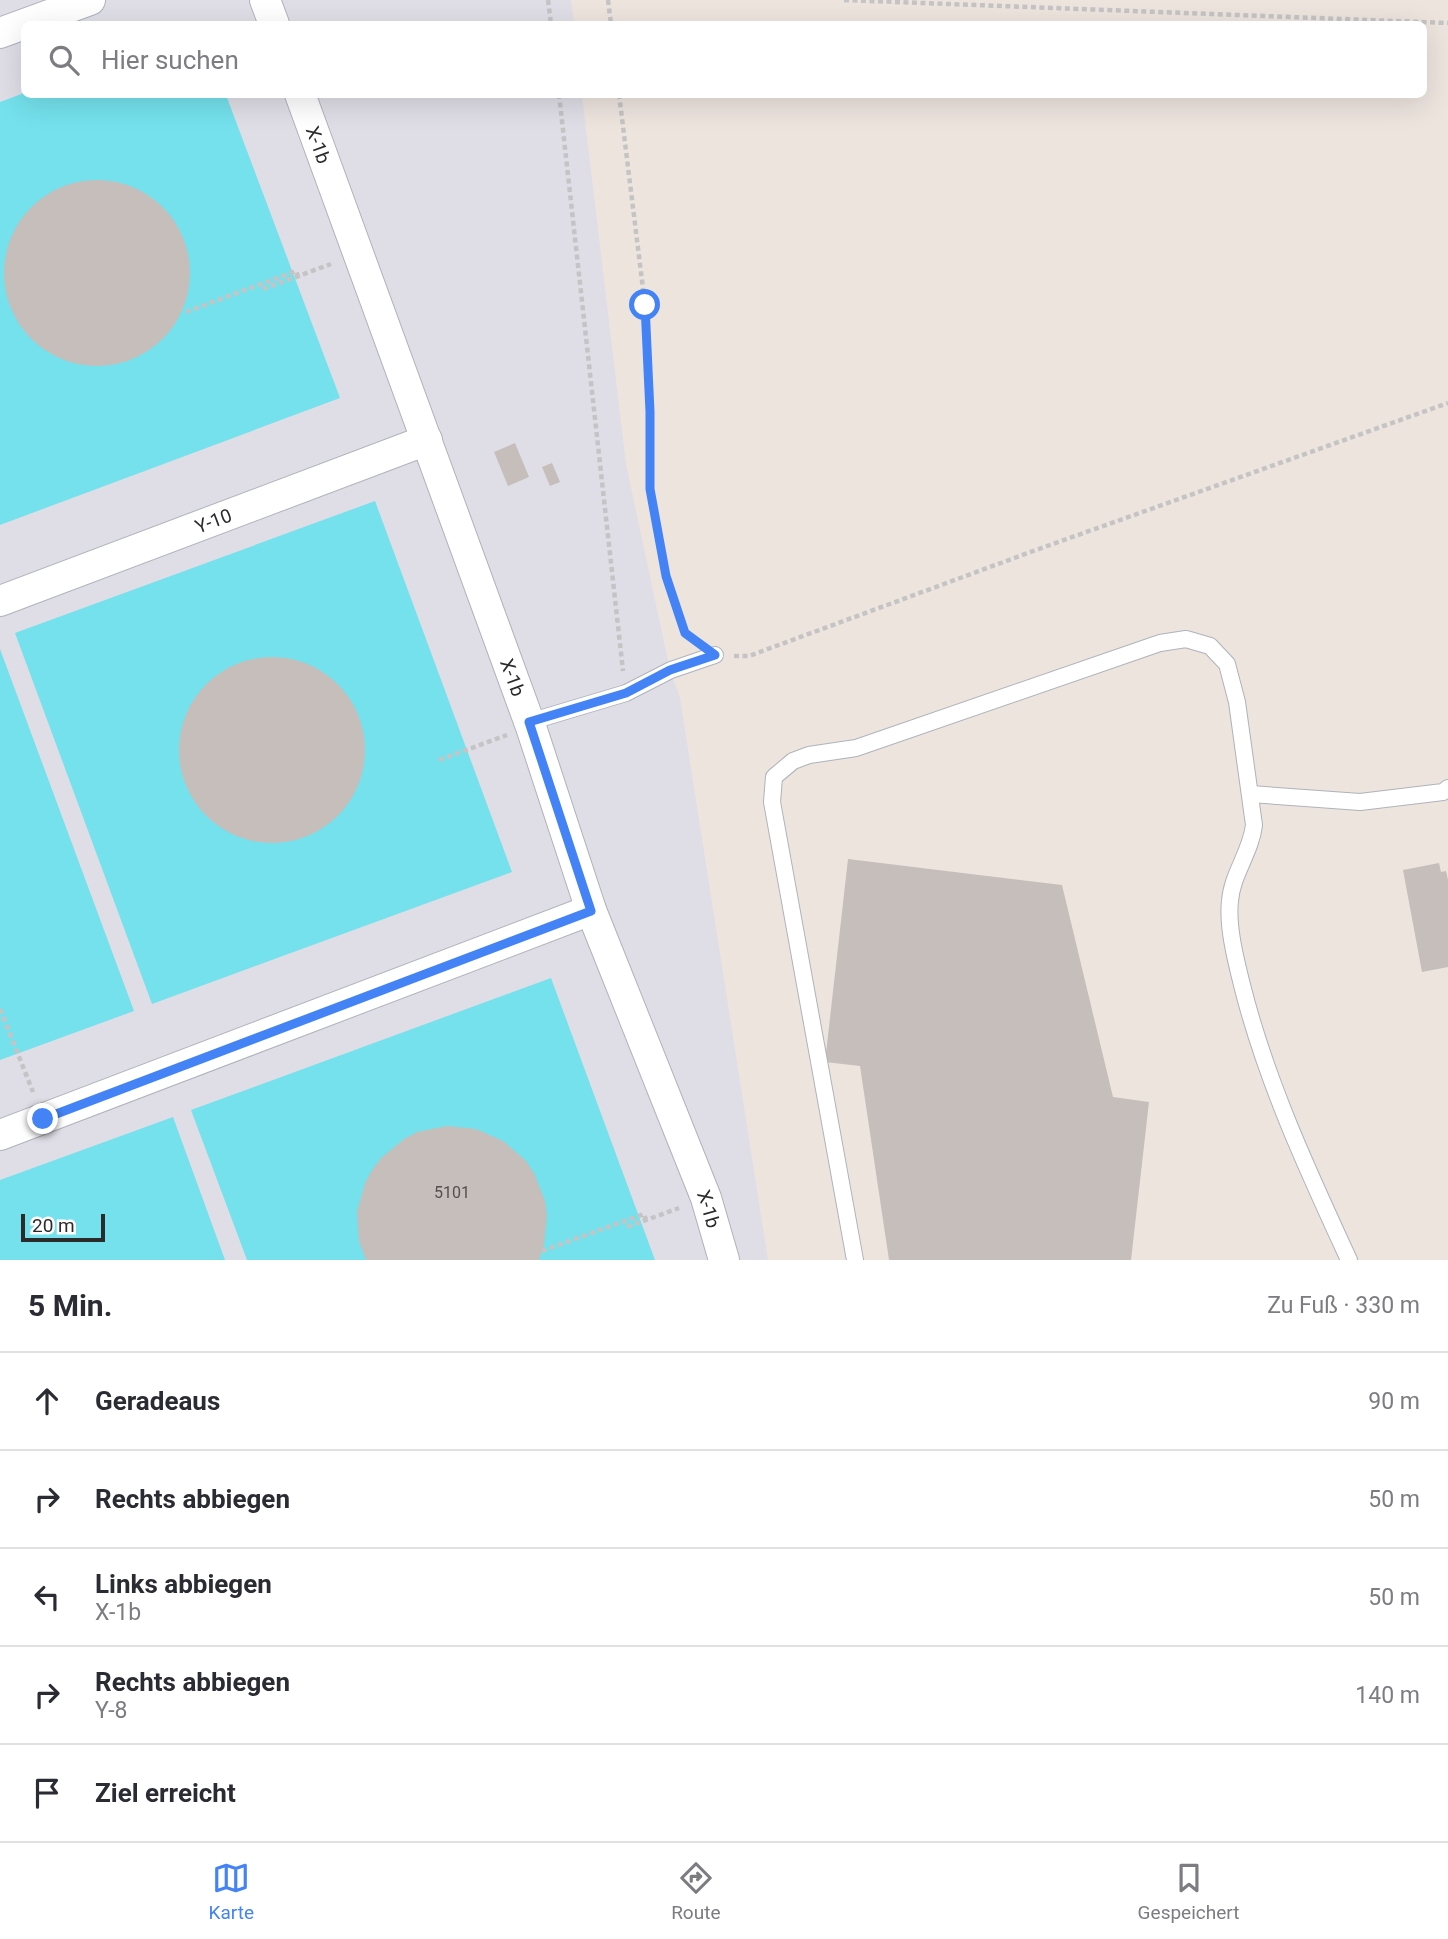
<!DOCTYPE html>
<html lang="de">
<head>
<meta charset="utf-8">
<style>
  body { margin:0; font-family:Roboto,sans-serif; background:#f7f7f7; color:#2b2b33 }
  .scale { position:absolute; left:21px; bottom:18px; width:84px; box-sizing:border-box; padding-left:7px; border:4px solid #2b2b2b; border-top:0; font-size:19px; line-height:24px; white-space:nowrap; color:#2b2b2b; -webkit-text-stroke:5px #fff; paint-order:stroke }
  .stop { position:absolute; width:21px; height:21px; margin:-16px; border:5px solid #4383f5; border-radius:50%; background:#fff }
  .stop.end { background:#4383f5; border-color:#fff; box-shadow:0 2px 7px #0008 }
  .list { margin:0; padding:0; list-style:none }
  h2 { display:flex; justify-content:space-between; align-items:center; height:91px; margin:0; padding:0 28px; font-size:30px }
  h2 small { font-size:23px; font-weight:400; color:#7c7c81 }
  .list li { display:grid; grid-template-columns:46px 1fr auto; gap:21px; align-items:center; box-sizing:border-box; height:98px; padding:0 28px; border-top:2px solid #e1e1e2 }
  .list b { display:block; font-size:26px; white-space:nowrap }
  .list p { margin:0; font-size:23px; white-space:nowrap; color:#7c7c81 }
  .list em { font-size:23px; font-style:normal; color:#7c7c81 }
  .icon { flex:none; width:38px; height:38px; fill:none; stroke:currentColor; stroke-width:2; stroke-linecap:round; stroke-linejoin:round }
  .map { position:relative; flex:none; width:1448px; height:1260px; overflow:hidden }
  .search { position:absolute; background:#fff; box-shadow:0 7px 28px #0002; left:21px; right:21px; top:21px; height:77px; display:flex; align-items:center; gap:18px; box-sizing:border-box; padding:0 24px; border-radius:10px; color:#7c7c81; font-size:26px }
  .sheet { height:581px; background:#fff }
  nav { display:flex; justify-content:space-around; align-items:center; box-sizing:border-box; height:98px; border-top:2px solid #e1e1e2; background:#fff; font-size:19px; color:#7c7c81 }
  nav a { display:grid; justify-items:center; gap:4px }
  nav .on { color:#4383f5 }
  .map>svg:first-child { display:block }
  .industrial { fill:#dfdee6 }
  .water { fill:#74e1ec }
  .building { fill:#c5beba }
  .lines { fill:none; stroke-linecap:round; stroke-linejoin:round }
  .lane-casing { stroke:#aeb3bb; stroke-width:18 }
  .street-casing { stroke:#aeb3bb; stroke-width:32 }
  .path { stroke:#c4c4c4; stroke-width:4.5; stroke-dasharray:5 3.5; stroke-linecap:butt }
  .lane { stroke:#fff; stroke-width:16 }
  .street { stroke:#fff; stroke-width:30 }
  .route { stroke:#4383f5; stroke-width:9 }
  .labels { text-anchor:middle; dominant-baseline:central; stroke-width:7; stroke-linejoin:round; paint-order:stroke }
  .number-label { font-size:16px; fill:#52504f }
  .street-label { font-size:19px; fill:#2b2b2b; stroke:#fff }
</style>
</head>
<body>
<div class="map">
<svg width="1448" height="1260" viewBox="0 0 1448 1260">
  <rect width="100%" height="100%" fill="#ede4de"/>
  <polygon class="industrial" points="0,0 571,0 574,24 24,24 24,94 582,95 626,464 670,670 680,698 768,1260 0,1260"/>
  <g class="water">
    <polygon points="24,93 226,95 340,398 0,525 0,102"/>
    <polygon points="375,501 512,872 152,1004 15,633"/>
    <polygon points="0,649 134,1011 0,1060"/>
    <polygon points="551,978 655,1260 247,1260 191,1110"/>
    <polygon points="173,1117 225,1260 0,1260 0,1180"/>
  </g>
  <g class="building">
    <circle cx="97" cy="273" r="93"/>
    <polygon points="515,443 529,477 508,486 494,452"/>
    <polygon points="552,463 560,482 550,486 542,467"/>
    <circle cx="272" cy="750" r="93"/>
    <polygon points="848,859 1062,885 1113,1097 1149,1102 1131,1260 889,1260 860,1066 825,1062"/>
    <polygon points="1439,863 1441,872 1446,871 1448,880 1448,967 1422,972 1403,870"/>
    <polygon points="447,1126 476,1129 503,1141 526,1161 534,1173 545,1201 547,1216 544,1245 539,1260 366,1260 359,1241 357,1212 365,1183 372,1170 381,1158 404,1139 417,1132"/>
  </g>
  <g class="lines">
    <g class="lane-casing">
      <g id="lane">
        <polyline points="529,722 626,693 671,670 715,655"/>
        <polyline points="1250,794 1360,802 1443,792 1448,788"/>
        <path d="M855 1260 772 802 774 777 793 761 809 755 856 748 1160 643 1186 639 1210 646 1227 664 1237 702 1254 825C1251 852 1232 874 1230 901 1227 926 1236 961 1242 985 1266 1081 1308 1171 1349 1260"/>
      </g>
    </g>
    <g class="street-casing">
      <g id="street">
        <polyline points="265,0 274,24"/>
        <polyline points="0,33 90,0"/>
        <path id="s1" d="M300 94 531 727 591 910 706 1198 724 1260"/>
        <path id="s2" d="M0 601 427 440"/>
        <polyline points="0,1135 591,910"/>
      </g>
    </g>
    <g class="path">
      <polyline points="548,0 551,24"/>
      <polyline points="608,0 611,24"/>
      <polyline points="844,0 1448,23"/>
      <polyline points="559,94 623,671"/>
      <polyline points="619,94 645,305 650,412 651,489 666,576 686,633 695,640"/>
      <polyline points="263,289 331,264"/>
      <polyline points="186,312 296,271 298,276"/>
      <polyline points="734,656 749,656 1036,550 1448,403"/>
      <polyline points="439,760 507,735"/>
      <polyline points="0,1009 33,1092"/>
      <polyline points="627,1227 679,1208"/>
      <polyline points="542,1251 644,1214 646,1220"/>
    </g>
    <use href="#lane" class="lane"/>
    <use href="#street" class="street"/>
  </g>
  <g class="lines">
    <polyline class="route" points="43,1119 591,911 529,722 626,693 670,670 715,655 685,633 666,576 650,489 650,412 645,305"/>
  </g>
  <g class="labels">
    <g class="number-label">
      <text x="452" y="1192">5101</text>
    </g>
    <g class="street-label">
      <text stroke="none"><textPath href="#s1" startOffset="54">X-1b</textPath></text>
      <text stroke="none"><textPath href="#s2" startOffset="228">Y-10</textPath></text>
      <text stroke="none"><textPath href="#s1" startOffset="621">X-1b</textPath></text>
      <text stroke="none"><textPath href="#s1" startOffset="1188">X-1b</textPath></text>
    </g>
  </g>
</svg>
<div class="scale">20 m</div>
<div class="stop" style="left:645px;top:305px"></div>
<div class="stop end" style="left:43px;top:1119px"></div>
<div class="search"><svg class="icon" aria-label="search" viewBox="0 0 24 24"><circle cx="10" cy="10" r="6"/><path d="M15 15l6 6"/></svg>Hier suchen</div>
</div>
<section class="sheet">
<h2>5 Min.<small>Zu Fuß · 330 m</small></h2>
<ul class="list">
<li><svg class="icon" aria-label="ahead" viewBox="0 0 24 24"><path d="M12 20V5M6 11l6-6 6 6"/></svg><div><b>Geradeaus</b></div><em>90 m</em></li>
<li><svg class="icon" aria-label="right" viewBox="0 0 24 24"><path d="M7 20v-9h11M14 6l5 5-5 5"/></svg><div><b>Rechts abbiegen</b></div><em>50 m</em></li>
<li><svg class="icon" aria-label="left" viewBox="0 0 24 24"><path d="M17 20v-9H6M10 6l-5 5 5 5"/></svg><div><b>Links abbiegen</b><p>X-1b</p></div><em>50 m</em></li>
<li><svg class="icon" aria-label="right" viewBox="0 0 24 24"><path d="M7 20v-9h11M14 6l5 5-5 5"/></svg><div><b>Rechts abbiegen</b><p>Y-8</p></div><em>140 m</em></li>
<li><svg class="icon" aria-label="arrive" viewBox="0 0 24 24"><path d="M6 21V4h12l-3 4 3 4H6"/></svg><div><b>Ziel erreicht</b></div></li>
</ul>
</section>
<nav>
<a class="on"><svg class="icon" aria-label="map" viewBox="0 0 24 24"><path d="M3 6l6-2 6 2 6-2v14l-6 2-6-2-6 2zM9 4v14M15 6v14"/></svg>Karte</a>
<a><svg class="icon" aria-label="directions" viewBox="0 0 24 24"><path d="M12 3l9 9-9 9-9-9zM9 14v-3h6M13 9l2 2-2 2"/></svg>Route</a>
<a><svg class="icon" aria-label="saved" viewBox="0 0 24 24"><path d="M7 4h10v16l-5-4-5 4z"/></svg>Gespeichert</a>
</nav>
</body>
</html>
